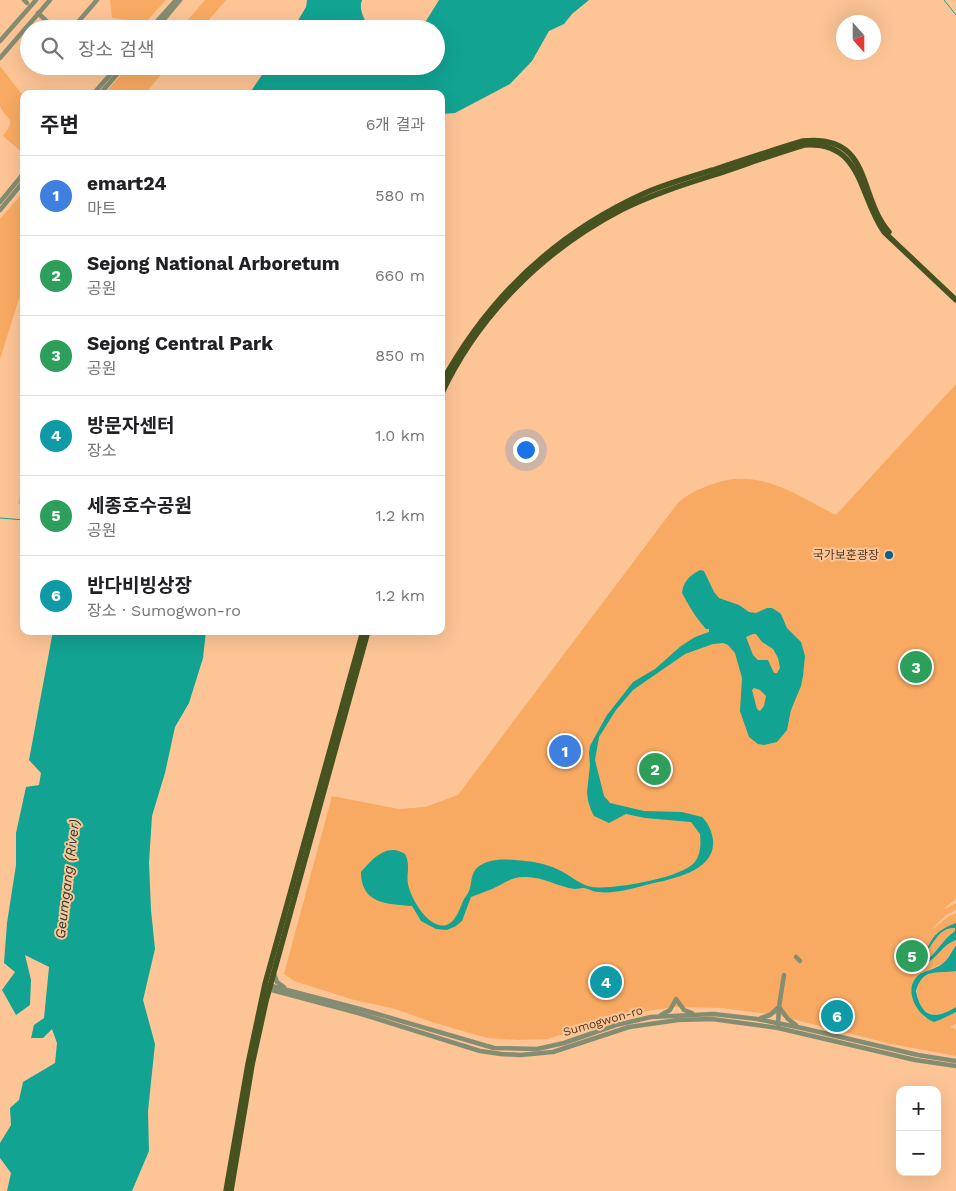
<!DOCTYPE html>
<html lang="ko">
<head>
<meta charset="utf-8">
<style>
  body { margin:0; font-family:"Work Sans","Noto Sans KR",sans-serif; background:#f2f2f2; color:#202124 }
  .controls { position:absolute; right:15px; bottom:15px; display:grid; overflow:hidden; border-radius:10px; box-shadow:0 5px 20px #0002 }
  .controls button { width:45px; height:45px; display:grid; place-items:center; padding:0; border:0; border-bottom:1px solid #e0e0e0; background:#fff; color:#202124; font:25px sans-serif }
  .compass { position:absolute; left:836px; top:15px; width:45px; height:45px; border-radius:50%; background:#fff; box-shadow:0 5px 20px #0002; rotate:159deg }
  .you { position:absolute; left:525px; top:449px; width:18px; height:18px; margin:-12px; border:4px solid #fff; border-radius:50%; background:#1a73e8; box-shadow:0 0 0 8px #1a73e833 }
  .badge { display:grid; place-items:center; width:32px; height:32px; border-radius:50%; background:#066192; color:#fff; font-size:16px; font-weight:700 }
  .pin { position:absolute; translate:-50% -50%; border:2px solid #fff; box-shadow:0 1px 5px #0006 }
  .list { margin:0; padding:0; list-style:none }
  h2 { display:flex; justify-content:space-between; align-items:center; height:65px; margin:0; padding:0 20px; font-size:21px }
  h2 small { font-size:16px; font-weight:400; color:#757577 }
  .list li { display:grid; grid-template-columns:32px 1fr auto; gap:15px; align-items:center; box-sizing:border-box; height:80px; padding:0 20px; border-top:1px solid #e0e0e0 }
  .list b { display:block; font-size:19px; white-space:nowrap }
  .list p { margin:0; font-size:16px; white-space:nowrap; color:#757577 }
  .list em { font-size:16px; font-style:normal; color:#757577 }
  .icon { flex:none; width:28px; height:28px; fill:none; stroke:currentColor; stroke-width:2; stroke-linecap:round; stroke-linejoin:round }
  .map { position:relative; flex:none; width:956px; height:1191px; overflow:hidden }
  .search { position:absolute; background:#fff; box-shadow:0 5px 20px #0002; left:20px; top:20px; width:425px; height:55px; display:flex; align-items:center; gap:12px; box-sizing:border-box; padding:0 18px; border-radius:28px; color:#757577; font-size:19px }
  .panel { position:absolute; background:#fff; box-shadow:0 5px 20px #0002; left:20px; top:90px; width:425px; height:545px; border-radius:10px }
  .map>svg:first-child { display:block }
  .green { fill:#f9aa62 }
  .water { fill:#12a392; fill-rule:evenodd }
  .lines { fill:none; stroke-linecap:round; stroke-linejoin:round }
  .stream { stroke:#12a392; stroke-width:1 }
  .minor { stroke:#848c71; stroke-width:4.5 }
  .major { stroke:#46521f; stroke-width:5.5 }
  .poi-dot { fill:#066192; stroke:#fdc596; stroke-width:2 }
  .labels { text-anchor:middle; dominant-baseline:central; stroke-width:4; stroke-linejoin:round; paint-order:stroke }
  .poi-label { font-size:12px; fill:#4e3824; stroke:#fdc596; text-anchor:end }
  .street-label { font-size:12px; fill:#4e3824; stroke:#fdc596 }
  .water-label { font-size:14px; font-style:italic; fill:#203b36; stroke:#fdc596 }
</style>
</head>
<body>
<div class="map">
<svg width="956" height="1191" viewBox="0 0 956 1191">
  <rect width="100%" height="100%" fill="#fdc596"/>
  <g class="green">
    <polygon points="110,0 166,0 146,22 112,18"/>
    <polygon points="205,0 226,0 201,29 180,29"/>
    <path d="M0 66 24 97V154L3 136C18 117 6 121 0 106 0 99 0 74 0 66Z"/>
    <polygon points="129,66 168,66 145,94 109,94 106,92"/>
    <polygon points="24,191 24,283 0,359 0,219"/>
    <path d="M956 384V899L946 907 945 909 956 903V910L946 915 931 930 948 917 956 913V923C941 929 932 936 926 952 935 942 939 928 955 928V931C943 939 937 952 926 961L930 962 947 943 956 940V945L946 960 942 964 920 974 912 991 915 1005 925 1018 942 1019 956 1012V1024L950 1027 956 1029V1056L891 1044 776 1015 722 1008 674 1007 633 1013 608 1019 548 1039 519 1040 487 1038 435 1023 392 1008 354 1000 294 981 284 974 332 796 399 809 425 807 458 795 677 504C687 494 697 490 710 485 759 466 793 494 836 515Z"/>
    <polygon points="24,471 24,505 18,504"/>
    <path d="M937 971H956V1007C943 1015 935 1018 922 1009 913 989 915 978 937 971Z"/>
  </g>
  <g class="water">
    <path d="M307 0H362C358 9 365 21 370 29H293L306 7Z"/>
    <polygon points="439,0 589,0 572,14 564,24 549,31 532,61 510,84 455,113 441,114 441,94 249,94 268,66 436,66 436,29 421,29"/>
    <path d="M700 570 704 571 714 592 719 598 739 605 749 612 756 613 767 608H772L777 611 781 614 787 628 801 642 805 656 803 676 801 686 791 710 787 730 777 742 764 745 758 744 749 737 740 711 742 678 735 653 728 645 723 643 713 644 685 654 633 690 616 710 599 737 595 760 604 796 610 803 644 811 682 812 702 817C708 823 712 831 713 840 716 871 672 879 650 884 634 888 615 894 598 892 593 892 588 888 583 888 580 888 578 889 575 889 558 887 542 876 524 877 511 877 503 884 492 889 485 892 478 894 471 897L462 921 456 926 447 930 436 929 421 921 412 906C387 904 361 904 361 872 372 859 387 842 405 854 411 866 406 873 408 884 411 898 424 921 439 925 453 929 459 911 463 901 465 897 469 893 470 888 472 880 471 873 478 867 488 859 503 859 515 860 530 861 545 863 559 870 570 875 580 885 592 887 613 890 680 878 694 863 701 855 701 844 700 834L691 822 645 818 626 814 609 823 594 816 591 810 588 801 587 792 590 765 589 753 590 746 597 733 607 715 633 682 655 669 681 646 695 637 709 632V629H706C696 618 689 606 682 593 683 582 690 575 700 570ZM753 634H756L762 642 773 649 778 658 780 668 777 673H774L768 660H758L753 655 746 637ZM754 688 760 690 766 696 764 706 760 711 757 709 752 690Z"/>
    <polygon points="53,631 206,631 203,658 189,703 175,727 165,773 152,816 149,863 151,910 155,949 143,1000 155,1044 148,1111 149,1151 132,1191 7,1191 11,1173 0,1158 0,1143 11,1125 10,1108 19,1100 23,1082 55,1063 57,1043 52,1029 43,1038 31,1038 34,1025 44,1018 49,967 25,955 31,980 30,1005 16,1015 2,990 15,972 4,963 7,923 16,865 16,833 26,787 39,785 41,773 29,760"/>
    <path d="M956 923V940C943 944 938 957 926 964V961C937 952 943 939 955 931V928C939 927 934 944 925 953 933 935 938 930 956 923Z"/>
    <path d="M956 945V971C937 974 923 967 916 991 921 1018 935 1020 956 1007V1012L942 1019 934 1022C917 1016 901 988 920 974 927 970 936 969 942 964 948 960 952 951 956 945Z"/>
  </g>
  <g class="lines">
    <g class="stream">
      <polyline points="944,0 956,15"/>
      <polyline points="0,518 24,520"/>
    </g>
    <g class="minor">
      <polyline points="24,0 27,3"/>
      <polyline points="38,13 55,29"/>
      <polyline points="72,29 97,0"/>
      <polyline points="150,29 176,0"/>
      <polyline points="156,29 180,0"/>
      <polyline points="0,41 36,0"/>
      <polyline points="0,58 50,0"/>
      <polyline points="93,94 118,66"/>
      <polyline points="100,94 124,66"/>
      <polyline points="0,202 24,173"/>
      <polyline points="0,210 24,181"/>
      <polyline points="796,957 800,961"/>
      <polyline points="274,974 277,982 284,987"/>
      <polyline points="268,985 360,1009 494,1048 537,1049 564,1043 616,1025 651,1017 714,1014 757,1019 802,1028 918,1055 956,1061"/>
      <polyline points="268,989 358,1013 480,1051 501,1054 520,1055 553,1052 629,1027 678,1020 712,1019 778,1028 915,1060 956,1066"/>
      <polyline points="661,1015 670,1010 676,999 684,1010 692,1013"/>
      <polyline points="761,1018 770,1015 779,1007 788,1019 796,1025"/>
      <polyline points="778,1024 779,1007 784,975"/>
    </g>
    <g class="major">
      <path d="M441 384C488 297 554 234 645 193 666 184 690 177 713 170 743 160 773 150 803 141 873 134 857 195 889 232"/>
      <path d="M441 395C478 315 544 250 621 210 651 195 682 185 714 175 744 165 774 154 804 145 863 141 858 195 884 232L956 300"/>
      <polyline points="226,1191 248,1064 265,984 363,631"/>
      <polyline points="231,1191 252,1065 266,1001 368,631"/>
    </g>
  </g>
  <circle class="poi-dot" cx="889" cy="555" r="5"/>
  <g class="labels">
    <g class="poi-label">
      <text x="879" y="555">국가보훈광장</text>
    </g>
    <g class="street-label">
      <text transform="translate(603 1021) rotate(-16)">Sumogwon-ro</text>
    </g>
    <g class="water-label">
      <text transform="translate(67 879) rotate(-83)">Geumgang (River)</text>
    </g>
  </g>
</svg>
<div class="controls">
<button>+</button>
<button>−</button>
</div>
<svg class="compass" viewBox="-18 -18 36 36"><path d="M0-13l5 13h-10z" fill="#e53935"/><path d="M0 13l5-13h-10z" fill="#757577"/></svg>
<div class="you"></div>
<div class="pin badge" style="left:565px;top:751px;background:#3f7fe0">1</div>
<div class="pin badge" style="left:655px;top:769px;background:#2e9e5b">2</div>
<div class="pin badge" style="left:916px;top:667px;background:#2e9e5b">3</div>
<div class="pin badge" style="left:606px;top:982px;background:#0f9aa8">4</div>
<div class="pin badge" style="left:912px;top:956px;background:#2e9e5b">5</div>
<div class="pin badge" style="left:837px;top:1016px;background:#0f9aa8">6</div>
<div class="search"><svg class="icon" aria-label="search" viewBox="0 0 24 24"><circle cx="10" cy="10" r="6"/><path d="M15 15l6 6"/></svg>장소 검색</div>
<section class="panel">
<h2>주변<small>6개 결과</small></h2>
<ul class="list">
<li><span class="badge" style="background:#3f7fe0">1</span><div><b>emart24</b><p>마트</p></div><em>580 m</em></li>
<li><span class="badge" style="background:#2e9e5b">2</span><div><b>Sejong National Arboretum</b><p>공원</p></div><em>660 m</em></li>
<li><span class="badge" style="background:#2e9e5b">3</span><div><b>Sejong Central Park</b><p>공원</p></div><em>850 m</em></li>
<li><span class="badge" style="background:#0f9aa8">4</span><div><b>방문자센터</b><p>장소</p></div><em>1.0 km</em></li>
<li><span class="badge" style="background:#2e9e5b">5</span><div><b>세종호수공원</b><p>공원</p></div><em>1.2 km</em></li>
<li><span class="badge" style="background:#0f9aa8">6</span><div><b>반다비빙상장</b><p>장소 · Sumogwon-ro</p></div><em>1.2 km</em></li>
</ul>
</section>
</div>
</body>
</html>
